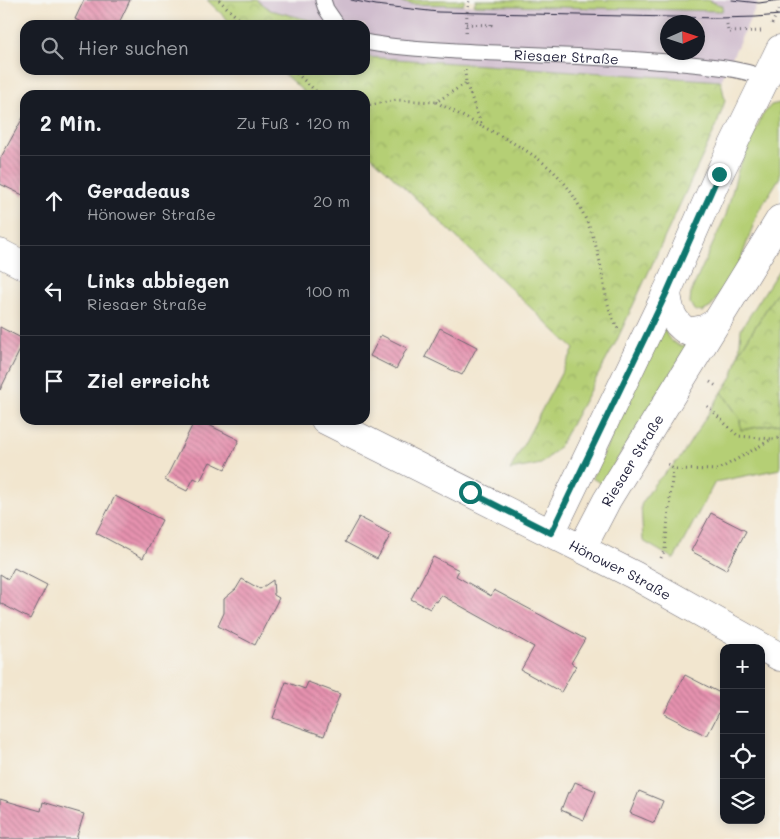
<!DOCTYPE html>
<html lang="de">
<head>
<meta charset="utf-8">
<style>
  body { margin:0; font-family:Mali,sans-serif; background:#20242c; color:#f1f3f6 }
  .controls { position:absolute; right:15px; bottom:15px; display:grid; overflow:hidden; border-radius:10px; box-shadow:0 2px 8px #0003 }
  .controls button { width:45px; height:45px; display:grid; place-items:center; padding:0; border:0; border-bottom:1px solid #363941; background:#171b24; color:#f1f3f6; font:25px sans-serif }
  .compass { position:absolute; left:660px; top:15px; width:45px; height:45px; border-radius:50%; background:#171b24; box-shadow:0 2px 8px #0003; rotate:87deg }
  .stop { position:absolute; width:15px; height:15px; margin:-11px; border:4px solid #0f766e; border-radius:50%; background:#fff }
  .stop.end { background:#0f766e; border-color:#fff; box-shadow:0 1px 5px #0008 }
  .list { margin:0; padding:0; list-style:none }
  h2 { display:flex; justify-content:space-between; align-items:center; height:65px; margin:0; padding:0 20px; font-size:21px }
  h2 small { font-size:16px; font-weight:400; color:#9ea1a6 }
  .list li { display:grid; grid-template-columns:32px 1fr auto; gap:15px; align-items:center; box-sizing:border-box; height:90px; padding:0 20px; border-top:1px solid #363941 }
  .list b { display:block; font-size:19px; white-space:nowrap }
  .list p { margin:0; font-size:16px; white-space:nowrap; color:#9ea1a6 }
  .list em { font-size:16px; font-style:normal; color:#9ea1a6 }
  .icon { flex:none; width:28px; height:28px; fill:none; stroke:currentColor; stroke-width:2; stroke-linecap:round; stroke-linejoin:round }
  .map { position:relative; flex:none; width:780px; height:839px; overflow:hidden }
  .search { position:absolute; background:#171b24; box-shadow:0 2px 8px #0003; left:20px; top:20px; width:350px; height:55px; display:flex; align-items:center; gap:12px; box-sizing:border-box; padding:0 18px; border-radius:15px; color:#9ea1a6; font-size:19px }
  .panel { position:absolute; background:#171b24; box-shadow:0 2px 8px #0003; left:20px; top:90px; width:350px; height:335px; border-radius:15px }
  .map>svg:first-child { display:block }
  .industrial { fill:#d0bdce; fill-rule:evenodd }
  .grass { fill:#b5cf75; stroke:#6c7858 }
  .park { fill:url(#park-crowns); stroke:#6c7858 }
  .building { fill:url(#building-back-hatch) }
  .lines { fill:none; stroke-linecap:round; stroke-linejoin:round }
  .service-casing { stroke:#6b676f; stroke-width:17 }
  .secondary-casing { stroke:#6b676f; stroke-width:29 }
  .path { stroke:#6b676f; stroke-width:3; stroke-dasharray:1 4; stroke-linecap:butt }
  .service { stroke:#fff; stroke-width:15 }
  .secondary { stroke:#fff; stroke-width:28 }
  .tram { stroke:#22223b; stroke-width:1 }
  .route { stroke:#0f766e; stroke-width:6 }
  .labels { text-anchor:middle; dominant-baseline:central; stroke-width:4; stroke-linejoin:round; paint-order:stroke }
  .street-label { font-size:14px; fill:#22223b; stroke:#f6f6f2 }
</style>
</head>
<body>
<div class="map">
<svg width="780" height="839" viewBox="0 0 780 839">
  <defs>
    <pattern id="park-crowns" width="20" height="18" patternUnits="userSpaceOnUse" patternTransform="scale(1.25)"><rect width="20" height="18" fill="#b5cf75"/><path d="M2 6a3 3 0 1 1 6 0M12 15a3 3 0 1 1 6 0" fill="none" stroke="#9bb166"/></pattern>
    <pattern id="building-back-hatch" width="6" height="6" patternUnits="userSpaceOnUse" patternTransform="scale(1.25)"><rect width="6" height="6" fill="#e692af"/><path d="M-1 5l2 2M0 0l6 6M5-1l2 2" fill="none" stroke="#ba7790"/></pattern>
  </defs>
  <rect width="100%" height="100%" fill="#f6f6f2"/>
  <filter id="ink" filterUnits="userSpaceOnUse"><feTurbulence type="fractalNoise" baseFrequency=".02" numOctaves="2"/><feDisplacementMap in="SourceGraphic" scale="10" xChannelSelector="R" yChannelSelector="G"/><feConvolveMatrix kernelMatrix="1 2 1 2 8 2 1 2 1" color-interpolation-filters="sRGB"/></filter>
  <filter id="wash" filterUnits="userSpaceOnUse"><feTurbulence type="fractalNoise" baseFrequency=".0096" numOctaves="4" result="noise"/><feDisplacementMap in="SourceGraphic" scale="20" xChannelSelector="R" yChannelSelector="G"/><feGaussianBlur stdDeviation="1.12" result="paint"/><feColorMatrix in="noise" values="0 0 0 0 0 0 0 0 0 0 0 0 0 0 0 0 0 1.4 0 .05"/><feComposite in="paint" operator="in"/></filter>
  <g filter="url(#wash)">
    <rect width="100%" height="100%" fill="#f2e6cf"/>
    <path class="industrial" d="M258 0H390L411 4 722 11 723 6 707 0H759L721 81 366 57H365V25H323L321 23 270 10ZM668 22H698V52H668Z"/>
    <g class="grass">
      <polygon points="390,0 465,0 463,5 411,4"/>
      <polygon points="476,0 707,0 723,6 722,11 474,5"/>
      <polygon points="780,103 780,177 758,212 740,262 711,307 702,312 694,310 690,303 691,292 726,215 738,170 762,116 771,105"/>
      <polygon points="780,268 780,287 739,353 741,329"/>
      <path d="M664 325C666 338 670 342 682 346L690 343 602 484 592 478Z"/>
      <polygon points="722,392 740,419 741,430 780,423 780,469 715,482 674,559 643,541 641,505 655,483 680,458"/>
    </g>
    <g class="park">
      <polygon points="207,0 258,0 270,10 321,23 323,25 233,25"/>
      <polygon points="365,57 721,81 725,101 716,127 616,342 559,447 541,464 510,470 574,349 365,150 365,95 307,95 280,70 365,70"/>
      <polygon points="780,287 780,423 741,430 740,419 722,392 733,375 739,353"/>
    </g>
    <g id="blocks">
      <g class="building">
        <polygon points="84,0 130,0 118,25 87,25 75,19"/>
        <polygon points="25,114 25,196 0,184 0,159"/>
        <polygon points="0,327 25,340 0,390"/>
        <polygon points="440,328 477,347 462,375 425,357"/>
        <polygon points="381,335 407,348 396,369 370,356"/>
        <polygon points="195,420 199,420 239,440 225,469 210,462 200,481 194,478 187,491 165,480"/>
        <polygon points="115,496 162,520 143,558 96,533"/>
        <polygon points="711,513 746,531 726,570 691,551"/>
        <polygon points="359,517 391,534 377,559 345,542"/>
        <polygon points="433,557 459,570 456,576 491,596 494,590 585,639 571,663 576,666 561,692 521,670 534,647 441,595 437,602 435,601 430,609 411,599"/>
        <polygon points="14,568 47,585 30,619 0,603 0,574 8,579"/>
        <polygon points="242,579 260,589 273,580 274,595 279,598 255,645 218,626 224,613 224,599 236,589"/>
        <polygon points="685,675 724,695 724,703 707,736 664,714"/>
        <polygon points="286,682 305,689 308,682 340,694 324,736 273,718"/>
        <polygon points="575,782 596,791 584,820 561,810 568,792 570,793"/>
        <polygon points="639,791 663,801 654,823 630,813"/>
        <polygon points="0,799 41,811 43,802 84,814 76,839 0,839"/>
      </g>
    </g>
  </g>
  <g filter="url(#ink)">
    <use href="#blocks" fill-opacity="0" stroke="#6b676f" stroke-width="1"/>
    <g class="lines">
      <g class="service-casing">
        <g id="service">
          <polyline points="323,0 326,9 337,25"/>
          <path id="s1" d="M365 42C395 48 426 49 456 51 527 55 598 56 669 62 702 65 735 67 766 78"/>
        </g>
      </g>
      <g class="secondary-casing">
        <g id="secondary">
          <polyline points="0,253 25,266"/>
          <path d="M667 292C669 310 672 322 688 332L704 329 718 321"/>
          <path id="s2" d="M325 420 634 575 780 657"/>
          <polyline points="551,533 667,292 719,174 780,49"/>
          <path id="s3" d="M582 548 607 500 780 219"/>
        </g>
      </g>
      <g class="path">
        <polyline points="219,0 245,25"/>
        <polyline points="466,24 491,25 491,20"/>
        <polyline points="727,24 728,32 761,31"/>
        <polyline points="772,24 780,6"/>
        <polyline points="466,32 467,13 469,0"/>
        <polyline points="293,70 320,95"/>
        <path d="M465 70 466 83 482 126C508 140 537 154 558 176 576 194 592 229 598 254 605 280 604 307 619 330"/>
        <polyline points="436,102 481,126"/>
        <polyline points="365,106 397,100 436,102 466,83"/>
        <polyline points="710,382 718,387"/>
        <polyline points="707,406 738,436 772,439"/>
        <polyline points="668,464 673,469 718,470 772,439 780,438"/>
        <polyline points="661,558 665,549 673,469"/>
      </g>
      <use href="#service" class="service"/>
      <use href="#secondary" class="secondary"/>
      <g class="tram">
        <polyline points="351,0 376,5 438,12 719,18 756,17 780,15"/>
        <polyline points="732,0 759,3 780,0"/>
      </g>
    </g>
  </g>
  <g class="lines" filter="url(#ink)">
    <polyline class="route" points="470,492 551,533 667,292 719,174"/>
  </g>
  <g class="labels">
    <g class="street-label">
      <text stroke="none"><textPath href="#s1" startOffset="202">Riesaer Straße</textPath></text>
      <text stroke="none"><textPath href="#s3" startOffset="101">Riesaer Straße</textPath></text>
      <text stroke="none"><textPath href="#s2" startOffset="331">Hönower Straße</textPath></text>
    </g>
  </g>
</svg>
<div class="controls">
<button>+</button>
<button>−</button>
<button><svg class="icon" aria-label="locate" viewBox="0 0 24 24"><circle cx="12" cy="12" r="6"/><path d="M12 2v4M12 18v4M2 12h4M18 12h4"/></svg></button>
<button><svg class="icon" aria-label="layers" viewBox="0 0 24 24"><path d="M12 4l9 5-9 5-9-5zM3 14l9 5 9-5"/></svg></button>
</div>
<svg class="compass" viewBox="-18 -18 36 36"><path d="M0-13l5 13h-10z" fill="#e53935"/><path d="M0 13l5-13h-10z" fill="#9ea1a6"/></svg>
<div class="stop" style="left:470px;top:492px"></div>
<div class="stop end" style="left:719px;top:174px"></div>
<div class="search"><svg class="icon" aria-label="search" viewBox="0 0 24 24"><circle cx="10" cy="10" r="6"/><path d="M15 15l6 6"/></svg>Hier suchen</div>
<section class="panel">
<h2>2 Min.<small>Zu Fuß · 120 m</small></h2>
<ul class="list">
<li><svg class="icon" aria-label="ahead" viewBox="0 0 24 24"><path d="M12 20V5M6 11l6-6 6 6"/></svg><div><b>Geradeaus</b><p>Hönower Straße</p></div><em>20 m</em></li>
<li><svg class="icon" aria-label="left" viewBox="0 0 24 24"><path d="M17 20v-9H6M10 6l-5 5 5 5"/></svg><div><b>Links abbiegen</b><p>Riesaer Straße</p></div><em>100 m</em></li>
<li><svg class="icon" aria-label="arrive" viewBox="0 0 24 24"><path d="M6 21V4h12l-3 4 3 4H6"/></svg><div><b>Ziel erreicht</b></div></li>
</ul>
</section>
</div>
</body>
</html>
